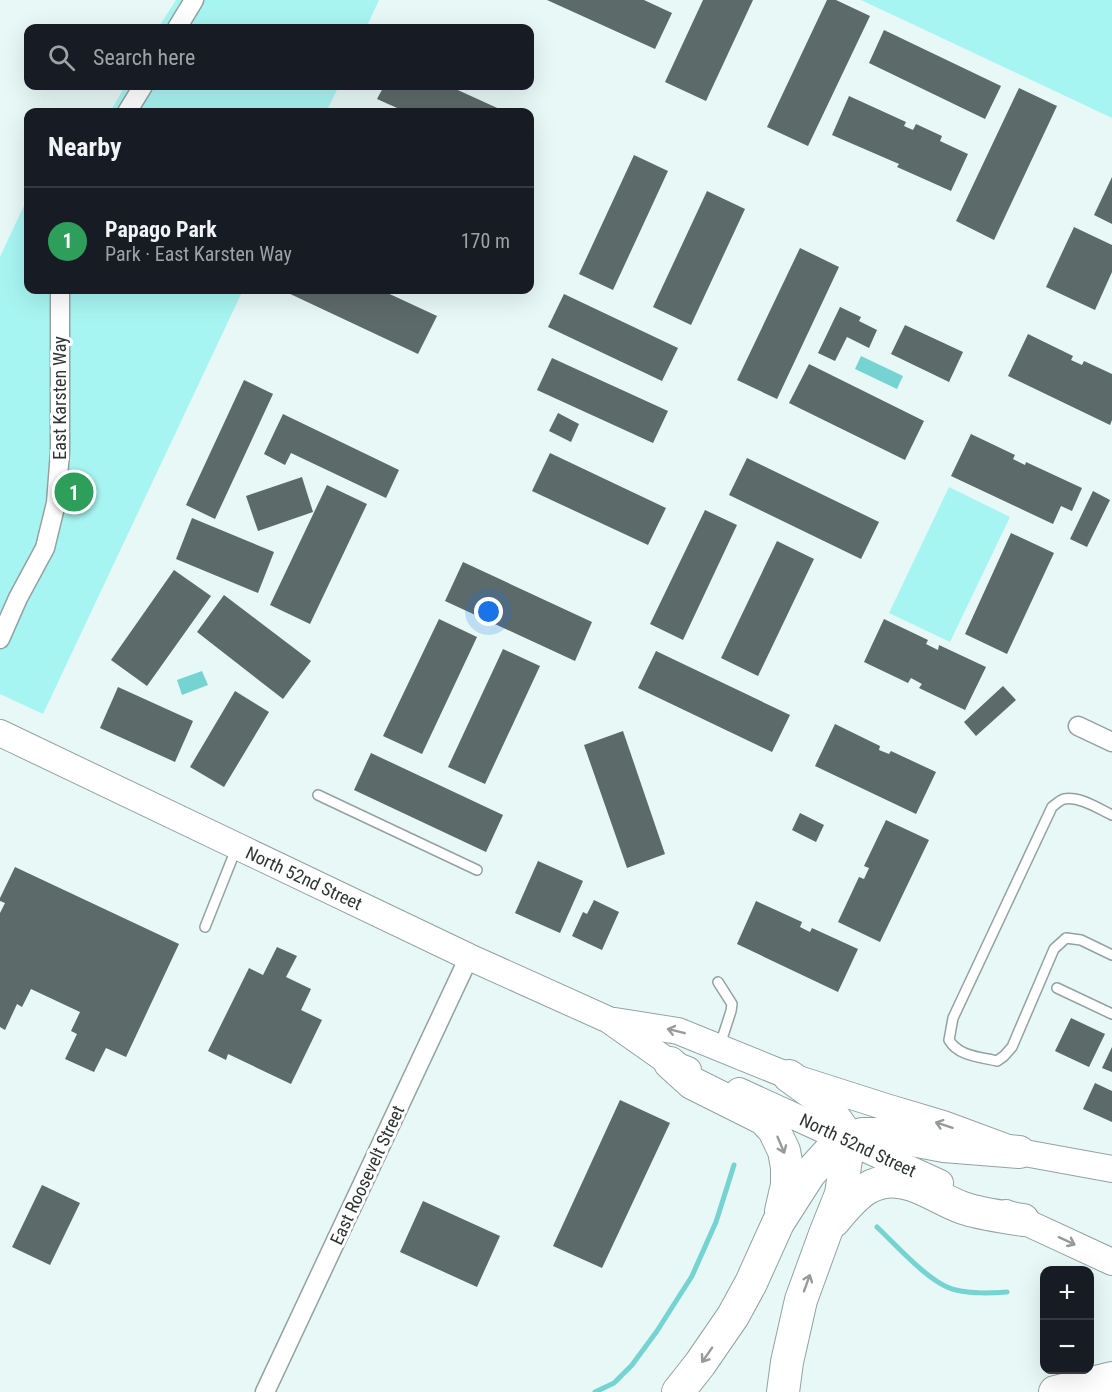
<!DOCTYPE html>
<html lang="en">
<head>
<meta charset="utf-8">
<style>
  body { margin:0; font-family:"Roboto Condensed",sans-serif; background:#20242c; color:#f1f3f6 }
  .controls { position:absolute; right:18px; bottom:18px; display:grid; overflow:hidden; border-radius:12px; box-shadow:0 6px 24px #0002 }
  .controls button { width:54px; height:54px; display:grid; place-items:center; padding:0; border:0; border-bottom:2px solid #363941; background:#171b24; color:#f1f3f6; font:30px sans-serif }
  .you { position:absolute; left:489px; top:612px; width:21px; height:21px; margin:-15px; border:4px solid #fff; border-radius:50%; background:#1a73e8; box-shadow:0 0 0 9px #1a73e833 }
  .badge { display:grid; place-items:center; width:39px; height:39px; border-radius:50%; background:#2563eb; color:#fff; font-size:20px; font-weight:700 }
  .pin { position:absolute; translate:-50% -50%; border:3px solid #fff; box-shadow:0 2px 6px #0006 }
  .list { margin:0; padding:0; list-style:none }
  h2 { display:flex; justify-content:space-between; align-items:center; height:78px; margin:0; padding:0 24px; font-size:26px }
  h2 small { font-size:20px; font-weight:400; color:#9ea1a6 }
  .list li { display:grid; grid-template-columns:39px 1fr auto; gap:18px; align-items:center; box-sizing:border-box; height:108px; padding:0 24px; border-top:2px solid #363941 }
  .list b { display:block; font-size:22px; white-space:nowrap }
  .list p { margin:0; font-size:20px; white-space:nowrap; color:#9ea1a6 }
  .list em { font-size:20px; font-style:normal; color:#9ea1a6 }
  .icon { flex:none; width:33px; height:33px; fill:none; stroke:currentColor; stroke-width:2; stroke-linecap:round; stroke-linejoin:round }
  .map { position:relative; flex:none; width:1112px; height:1392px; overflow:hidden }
  .search { position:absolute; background:#171b24; box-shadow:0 6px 24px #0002; left:24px; top:24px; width:510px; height:66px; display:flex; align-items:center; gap:15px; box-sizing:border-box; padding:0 21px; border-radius:12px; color:#9ea1a6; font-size:22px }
  .panel { position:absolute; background:#171b24; box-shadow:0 6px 24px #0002; left:24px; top:108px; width:510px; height:186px; border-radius:12px }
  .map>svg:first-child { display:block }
  .green { fill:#a7f5f2 }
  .water { fill:#75d3d1 }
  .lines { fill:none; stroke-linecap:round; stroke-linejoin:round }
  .stream { stroke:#75d3d1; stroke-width:5 }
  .building { fill:#5c6a69 }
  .lane-casing { stroke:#93a2a1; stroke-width:12 }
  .street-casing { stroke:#93a2a1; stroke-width:21 }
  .secondary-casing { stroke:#93a2a1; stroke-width:28 }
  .highway-casing { stroke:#93a2a1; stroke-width:34 }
  .lane { stroke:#fff; stroke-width:9 }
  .street { stroke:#fff; stroke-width:18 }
  .secondary { stroke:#fff; stroke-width:26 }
  .highway { stroke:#fff; stroke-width:32 }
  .oneway { stroke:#969a9a }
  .labels { text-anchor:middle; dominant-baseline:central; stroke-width:6; stroke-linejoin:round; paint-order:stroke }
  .street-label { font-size:18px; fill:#2e3534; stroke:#fff }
</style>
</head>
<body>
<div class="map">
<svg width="1112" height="1392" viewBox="0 0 1112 1392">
  <rect width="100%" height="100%" fill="#e7f8f7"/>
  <g class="green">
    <polygon points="176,0 379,0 366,28 158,28"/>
    <polygon points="861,0 1112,0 1112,118"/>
    <polygon points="125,86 339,86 326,112 110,112"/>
    <polygon points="28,197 28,290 243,290 43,714 0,694 0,257"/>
    <polygon points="949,487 1010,517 950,642 889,613"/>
  </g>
  <g class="water">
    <polygon points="861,356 903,376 897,389 855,369"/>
    <polygon points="202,671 208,685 182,695 177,680"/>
  </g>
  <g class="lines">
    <g class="stream">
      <path d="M877 1227C896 1245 931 1285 956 1290 973 1294 990 1293 1007 1292"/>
      <polyline points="595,1392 614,1383 632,1365 657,1331 692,1276 716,1222 734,1165"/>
    </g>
  </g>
  <g class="building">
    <polygon points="547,0 644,0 672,13 655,49"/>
    <polygon points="703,0 753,0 706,101 665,82"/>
    <polygon points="827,0 836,0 870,16 808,146 767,127"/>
    <polygon points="884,30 1001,86 985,119 869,63"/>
    <polygon points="384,86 449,86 506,112 406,112 377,99"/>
    <polygon points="1019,88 1057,106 994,240 956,221"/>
    <polygon points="849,96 906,122 904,126 913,130 916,124 942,136 940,141 968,154 951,191 897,167 899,164 832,135"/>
    <polygon points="634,155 668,171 613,290 579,274"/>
    <polygon points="1112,177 1112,224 1094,215"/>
    <polygon points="707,191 745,209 691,325 653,307"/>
    <polygon points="1074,227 1112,245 1112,272 1095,310 1046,287"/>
    <polygon points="800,248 839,267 777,399 737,380"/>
    <polygon points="287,290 381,290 437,316 418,354 286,292"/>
    <polygon points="564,294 678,348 662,381 548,327"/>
    <polygon points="840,307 861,317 859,321 877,330 869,348 847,337 835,361 818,353"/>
    <polygon points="905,325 963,352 949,382 891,354"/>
    <polygon points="1028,334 1073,356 1071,360 1082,365 1084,361 1112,374 1112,420 1110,425 1008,376"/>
    <polygon points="552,358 668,411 653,443 537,390"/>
    <polygon points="809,364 924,421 905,460 789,403"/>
    <polygon points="244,380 273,394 215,519 186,505"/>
    <polygon points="558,413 579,424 571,442 549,431"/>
    <polygon points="283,414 399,470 386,498 291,453 285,465 264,454"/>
    <polygon points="971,434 1015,455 1013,459 1025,465 1026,462 1082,488 1072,511 1061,506 1053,524 951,476"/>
    <polygon points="550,453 666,508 648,545 532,491"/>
    <polygon points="747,458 879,522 861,559 729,495"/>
    <polygon points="302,477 313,512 258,531 246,496"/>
    <polygon points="327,485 367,504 310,624 270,605"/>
    <polygon points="1093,491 1110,500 1087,547 1070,539"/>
    <polygon points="705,510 737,525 683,640 650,624"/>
    <polygon points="192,518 274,552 258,593 176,559"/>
    <polygon points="1011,533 1054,553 1007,654 965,634"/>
    <polygon points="777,541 814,559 758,676 721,658"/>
    <polygon points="463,562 592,622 575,661 445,601"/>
    <polygon points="174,570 211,596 147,686 111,660"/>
    <polygon points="224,595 311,661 283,699 197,632"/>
    <polygon points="439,619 477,637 422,754 383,736"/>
    <polygon points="884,619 928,640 926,644 938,650 939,645 986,667 965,710 919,688 922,684 911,678 908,683 864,662"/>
    <polygon points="503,649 540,666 485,784 448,767"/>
    <polygon points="656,651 790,715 772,752 638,688"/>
    <polygon points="1003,686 1016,700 976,736 964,722"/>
    <polygon points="118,687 193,721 175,762 100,728"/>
    <polygon points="235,691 269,712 224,787 190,767"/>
    <polygon points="835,724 880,746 879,750 889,754 891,751 936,772 916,814 815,766"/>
    <polygon points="623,731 665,854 627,868 584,745"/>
    <polygon points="371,753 503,815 486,852 354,790"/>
    <polygon points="800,813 824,825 816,842 792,830"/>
    <polygon points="886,820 929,840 880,942 838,922 859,877 864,879 869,868 864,866"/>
    <polygon points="538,861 583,881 560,933 515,913"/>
    <polygon points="15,867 179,944 126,1057 106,1048 94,1072 65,1059 77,1034 71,1031 80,1012 31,989 22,1007 17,1004 5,1030 0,1027 0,913 5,903 0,901 0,898"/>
    <polygon points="594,900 619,912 602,950 572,936 583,912 587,914"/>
    <polygon points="756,901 802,922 800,927 810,932 812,928 858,949 838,992 737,944"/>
    <polygon points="277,947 297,956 286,977 311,989 301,1010 322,1020 291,1084 228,1054 226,1060 208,1051 249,968 263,975"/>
    <polygon points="1071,1018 1105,1034 1089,1067 1055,1051"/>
    <polygon points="1112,1047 1112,1072 1102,1068"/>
    <polygon points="1095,1083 1112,1091 1112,1122 1083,1109"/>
    <polygon points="620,1100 670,1123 602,1268 553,1246"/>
    <polygon points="42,1185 80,1203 50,1265 12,1247"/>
    <polygon points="423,1201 500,1236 477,1287 400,1252"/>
  </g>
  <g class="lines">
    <g class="lane-casing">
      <g id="lane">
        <polyline points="318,795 477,870"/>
        <path d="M1112 815C1099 809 1080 796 1064 799 1060 800 1056 804 1052 807L953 1018 949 1040C958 1056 980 1057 997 1061L1004 1056 1012 1047 1054 949 1066 938 1081 940 1112 955"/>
        <polyline points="205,927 236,849"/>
        <polyline points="718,982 732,1004 731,1011 720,1045"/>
        <polyline points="1057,988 1112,1014"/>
      </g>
    </g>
    <g class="street-casing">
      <g id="street">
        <polyline points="177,28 194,0"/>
        <polyline points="127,112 143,86"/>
        <polyline points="0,639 18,598 45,548 56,503 60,452 60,290"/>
        <polyline points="1078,726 1112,742"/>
        <polyline points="265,1392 469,957"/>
      </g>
    </g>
    <g class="secondary-casing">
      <g id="secondary">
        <polyline points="0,733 469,957 609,1020 670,1063 688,1070"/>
        <polyline points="615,1021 678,1031 789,1076 886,1107 943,1124 1019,1152 1112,1169"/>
        <polyline points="739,1091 940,1183"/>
        <polyline points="1006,1213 1112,1262"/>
      </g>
    </g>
    <g class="highway-casing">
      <g id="highway">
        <polyline points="670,1063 692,1083 764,1119 774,1130 784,1151 787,1167 787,1185 781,1211"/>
        <path d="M834 1221C855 1195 875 1172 912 1185 930 1191 946 1202 963 1208 980 1214 1005 1217 1023 1220"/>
        <polyline points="678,1392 700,1364 733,1316 751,1283 778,1223 810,1173 830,1151 845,1139 862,1134 881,1134 944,1146 1019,1152"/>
        <polyline points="783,1392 787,1362 801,1300 825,1234 841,1194 846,1159 845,1139 841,1127 822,1100 789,1076"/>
        <polyline points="1055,1392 1112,1378"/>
      </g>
    </g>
    <use href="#lane" class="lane"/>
    <use href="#street" class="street"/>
    <use href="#secondary" class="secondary"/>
    <use href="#highway" class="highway"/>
  </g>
  <defs><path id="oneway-shaft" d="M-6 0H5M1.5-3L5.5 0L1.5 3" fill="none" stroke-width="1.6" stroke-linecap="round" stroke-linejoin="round" transform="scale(1.5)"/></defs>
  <g class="oneway">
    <use href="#oneway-shaft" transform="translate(676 1031) rotate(-166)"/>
    <use href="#oneway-shaft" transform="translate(944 1125) rotate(-162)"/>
    <use href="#oneway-shaft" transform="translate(781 1145) rotate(67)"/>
    <use href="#oneway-shaft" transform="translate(1067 1241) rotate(25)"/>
    <use href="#oneway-shaft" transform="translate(807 1283) rotate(-70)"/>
    <use href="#oneway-shaft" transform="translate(707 1355) rotate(125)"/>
  </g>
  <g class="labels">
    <g class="street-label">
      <text transform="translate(59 398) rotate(-90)">East Karsten Way</text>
      <text transform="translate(304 878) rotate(25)">North 52nd Street</text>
      <text transform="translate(858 1145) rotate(25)">North 52nd Street</text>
      <text transform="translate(367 1175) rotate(-65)">East Roosevelt Street</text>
    </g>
  </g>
</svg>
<div class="controls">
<button>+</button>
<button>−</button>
</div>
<div class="you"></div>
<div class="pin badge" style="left:74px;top:492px;background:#2e9e5b">1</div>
<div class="search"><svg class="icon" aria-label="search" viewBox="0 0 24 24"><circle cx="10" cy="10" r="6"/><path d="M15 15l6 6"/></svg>Search here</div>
<section class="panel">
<h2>Nearby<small></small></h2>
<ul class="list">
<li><span class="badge" style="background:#2e9e5b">1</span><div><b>Papago Park</b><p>Park · East Karsten Way</p></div><em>170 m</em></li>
</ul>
</section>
</div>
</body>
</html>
